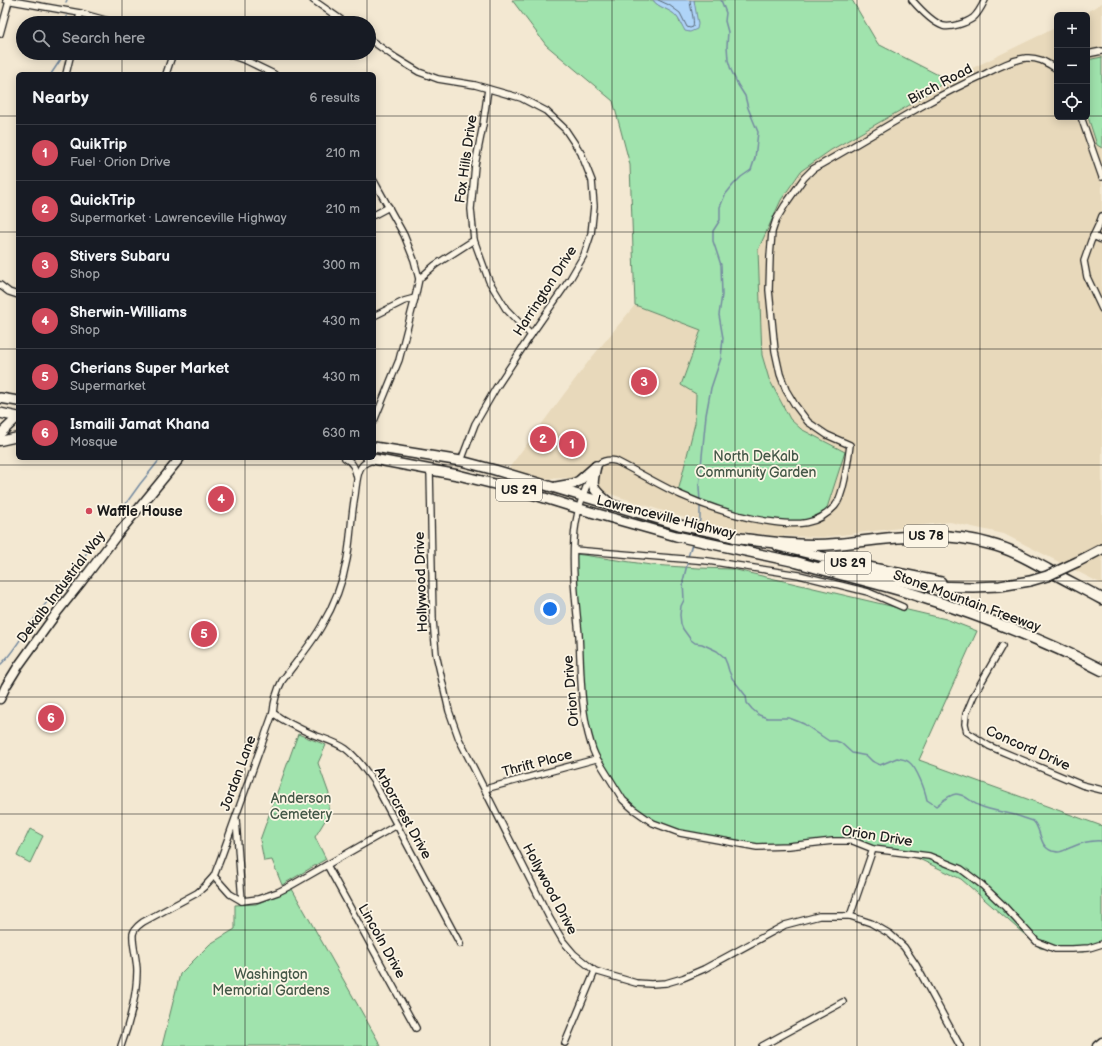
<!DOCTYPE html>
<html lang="en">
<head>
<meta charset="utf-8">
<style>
  body { margin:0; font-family:"Balsamiq Sans",sans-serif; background:#242831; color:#f1f3f6 }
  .controls { position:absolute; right:12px; top:12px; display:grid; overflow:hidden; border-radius:6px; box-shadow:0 2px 10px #0003 }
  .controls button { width:36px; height:36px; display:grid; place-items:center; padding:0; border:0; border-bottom:1px solid #363941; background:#171b24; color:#f1f3f6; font:20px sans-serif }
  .you { position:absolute; left:550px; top:609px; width:14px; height:14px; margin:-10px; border:3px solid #fff; border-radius:50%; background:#1a73e8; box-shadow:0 0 0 6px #1a73e833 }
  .badge { display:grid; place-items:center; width:26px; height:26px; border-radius:50%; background:#d1495b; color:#fff; font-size:13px; font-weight:700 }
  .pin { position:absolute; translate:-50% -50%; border:2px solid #fff; box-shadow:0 1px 4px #0006 }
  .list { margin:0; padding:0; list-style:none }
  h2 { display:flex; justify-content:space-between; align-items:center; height:52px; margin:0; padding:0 16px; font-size:17px }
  h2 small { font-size:13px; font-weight:400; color:#9ea1a6 }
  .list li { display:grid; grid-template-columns:26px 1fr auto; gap:12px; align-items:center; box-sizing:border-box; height:56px; padding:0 16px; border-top:1px solid #363941 }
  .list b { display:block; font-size:15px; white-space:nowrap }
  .list p { margin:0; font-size:13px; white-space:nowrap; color:#9ea1a6 }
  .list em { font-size:13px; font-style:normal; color:#9ea1a6 }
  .icon { flex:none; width:22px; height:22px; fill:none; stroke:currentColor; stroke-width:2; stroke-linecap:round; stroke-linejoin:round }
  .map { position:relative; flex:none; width:1102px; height:1046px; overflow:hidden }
  .search { position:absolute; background:#171b24; box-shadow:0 2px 10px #0003; left:16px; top:16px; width:360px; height:44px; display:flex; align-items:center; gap:10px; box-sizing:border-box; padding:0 14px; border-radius:22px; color:#9ea1a6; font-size:15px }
  .panel { position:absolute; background:#171b24; box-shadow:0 2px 10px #0003; left:16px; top:72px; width:360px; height:388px; border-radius:6px }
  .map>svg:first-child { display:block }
  .built { fill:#e8d9bb }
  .green { fill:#a0e3ad; stroke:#5e8064 }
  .water { fill:#afd4f8; stroke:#748aa0 }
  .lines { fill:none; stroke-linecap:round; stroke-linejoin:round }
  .shore { stroke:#576674; stroke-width:1 }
  .stream { stroke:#748aa0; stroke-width:1.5 }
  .minor-casing { stroke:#1c1c1c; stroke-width:8 }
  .secondary-casing { stroke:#1c1c1c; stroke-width:11 }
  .primary-casing { stroke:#1c1c1c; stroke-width:12 }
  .trunk-casing { stroke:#1c1c1c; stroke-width:12 }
  .motorway-casing { stroke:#1c1c1c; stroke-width:13 }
  .minor { stroke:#fcf5e5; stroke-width:5.5 }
  .secondary { stroke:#fcf5e5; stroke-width:8 }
  .primary { stroke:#fcf5e5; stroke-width:9 }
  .trunk { stroke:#fcf5e5; stroke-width:9 }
  .motorway { stroke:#fcf5e5; stroke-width:10 }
  .primary-bridge-casing { stroke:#1c1c1c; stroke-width:12; stroke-linecap:butt }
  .primary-bridge { stroke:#fcf5e5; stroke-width:9 }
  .grid { fill:none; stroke:#1c1c1c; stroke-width:1; stroke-opacity:0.55 }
  .poi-dot { fill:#d1495b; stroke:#fcf5e5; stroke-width:1.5 }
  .labels { text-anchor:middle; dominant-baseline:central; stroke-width:3.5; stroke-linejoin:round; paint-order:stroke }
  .shield { fill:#fcf5e5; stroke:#5f5d58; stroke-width:1 }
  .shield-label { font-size:13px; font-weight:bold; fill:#1c1c1c }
  .street-label { font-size:14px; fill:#1c1c1c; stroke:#fcf5e5 }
  .park-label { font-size:14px; fill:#445848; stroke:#fcf5e5 }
  .poi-label { font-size:14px; font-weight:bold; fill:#1c1c1c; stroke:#fcf5e5; text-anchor:start }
</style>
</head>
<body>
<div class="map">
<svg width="1102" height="1046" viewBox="0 0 1102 1046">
  <rect width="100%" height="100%" fill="#f3e8d2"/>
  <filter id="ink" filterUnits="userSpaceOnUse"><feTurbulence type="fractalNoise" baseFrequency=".025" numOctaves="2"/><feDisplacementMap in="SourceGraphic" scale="8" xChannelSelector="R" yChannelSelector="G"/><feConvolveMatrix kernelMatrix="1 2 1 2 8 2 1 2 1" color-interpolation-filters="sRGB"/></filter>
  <g filter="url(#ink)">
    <polygon class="built" points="1102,3 1102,584 1004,534 950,522 824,537 776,536 737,531 694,521 598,490 573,478 500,480 588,362 635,305 701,330 681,385 696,393 695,423 678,492 845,452 801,429 790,419 769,379 762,355 758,250 781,200 801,171 831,150 908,106 948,80 1057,27 1057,117 1087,117 1087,15 1081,15"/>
    <g class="green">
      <path d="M512 0H653C658 8 672 9 677 17 679 19 679 21 680 23L694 8V0H852L878 44 948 80 908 106 831 150 801 171 781 200 758 250 762 355 769 379 790 419 801 429 845 452 826 511 810 521H775L744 515 703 503 678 492 695 423 696 394 681 385 701 330 635 305 630 165 613 101 546 45Z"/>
      <polygon points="1102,57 1102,148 1097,145 1087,114 1087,60"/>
      <polygon points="576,554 651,565 699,568 732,569 946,619 977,631 919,760 1102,826 1102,943 1083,952 1040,948 961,879 917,858 850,839 766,849 681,835 649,821 623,802 597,756 580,697"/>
      <polygon points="298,734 326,745 318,763 329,794 329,814 315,837 326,859 282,885 272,860 264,861 260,840"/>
      <polygon points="30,829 43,836 30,863 17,856"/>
      <polygon points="292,889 381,1046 162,1046 180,974 210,944 235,929 235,905 256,904"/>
    </g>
    <path class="water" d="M653 0H694L698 24 697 29 690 32 685 31C683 27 680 21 677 17 671 9 658 8 653 0Z"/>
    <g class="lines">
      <path class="shore" d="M658 0 669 5 680 13 687 27 690 28 693 27C695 19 690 8 690 0"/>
      <g class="stream">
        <polyline points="66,2 67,0"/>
        <polyline points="67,23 67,16"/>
        <polyline points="51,74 65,53"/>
        <polyline points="700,501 699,487 706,415 711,388 721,358 723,338 719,315 722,295 721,265 713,241 713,231 720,220 720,207 725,195 733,185 741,177 751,170 755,158 758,132 748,108 745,96 738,85 731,70 728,60 727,46 728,32 725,21 726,13 721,0"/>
        <polyline points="122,509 140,484 161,458"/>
        <polyline points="699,525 700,519 700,505"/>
        <polyline points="688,557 692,544"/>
        <path d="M688 561 683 581 684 600 681 606 680 615 681 624 683 629 691 640 695 643 702 644 717 651 724 657 727 664 729 671 732 678 746 696 747 703 752 709 759 715 767 718H789L797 721 804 724 829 741H836L841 743 852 753 867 756 872 761 880 765 897 758C901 759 906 759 909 762 917 768 925 790 927 800L936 806C941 802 950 794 956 794 966 794 971 803 980 806 994 812 1010 812 1024 818 1027 819 1030 820 1033 821 1042 829 1038 846 1052 851 1054 851 1056 852 1058 852 1063 852 1068 848 1072 847 1081 843 1093 840 1102 841"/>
        <path d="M0 665C12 654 20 640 29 626 51 595 76 566 100 537"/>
      </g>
      <g class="minor-casing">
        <g id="minor">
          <polyline points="6,0 80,13 116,23"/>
          <polyline points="313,0 346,23"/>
          <path d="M912 0C919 8 932 22 943 26 951 28 966 23 973 18 978 14 982 6 985 0"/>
          <polyline points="78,23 80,13"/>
          <polyline points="0,34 9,1"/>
          <polyline points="369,39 396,58 419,72 438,79 475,85 521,98 546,111 565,129 581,153 592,181 594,206 591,234 584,255 570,279 531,335 496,388 475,424 461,461"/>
          <polyline points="224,53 247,61 274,74"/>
          <polyline points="1087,54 1102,51"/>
          <polyline points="66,74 71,53"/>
          <polyline points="166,74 173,53"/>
          <polyline points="488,89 483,125 475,165 471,209 474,240 489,281 506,309 531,335"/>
          <polyline points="1081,117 1102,177"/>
          <polyline points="374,181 404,235 414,260 419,279 415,298 399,360 374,421"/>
          <polyline points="374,215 389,207"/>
          <polyline points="1102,216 1099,224 1091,241 1084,261 1087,277 1102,309"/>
          <polyline points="1093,236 1102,240"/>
          <polyline points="419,279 435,265 474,240"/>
          <polyline points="0,285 9,292 18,295"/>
          <polyline points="374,316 404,301 415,298"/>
          <path d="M345 458C354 463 355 469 357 478"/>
          <path d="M595 468C600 461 608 459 616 461 638 472 659 485 681 495 710 508 741 518 773 522 797 525 817 526 835 506 844 496 848 460 850 445L827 435 808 422 795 405 786 390 780 374 775 351 769 290 770 257 772 232 776 220 785 205 804 178 813 169C869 138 923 102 981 76 995 69 1011 60 1026 58 1039 57 1047 63 1057 69"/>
          <polyline points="430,469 433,620 436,654 449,711 459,739 550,919 563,941 574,954 595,971 636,983 651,984 666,983 683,978 704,969 785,925 819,916 850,916 871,923 890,934 904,947 916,965 960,1046"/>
          <path d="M591 476C582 495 575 519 574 540 572 572 576 604 579 635 581 671 580 709 591 744 593 751 595 757 600 763L623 800 633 809 653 823 680 833 757 847 789 846 833 841H853L873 849 929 856 961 869 982 885 1004 906 1037 942 1055 949H1072L1089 948 1102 944"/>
          <polyline points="574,550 708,561 799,575 868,592 903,607"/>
          <polyline points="1002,646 974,695 966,714 965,724 967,732 989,746 1082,785 1102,790"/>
          <path d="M273 713C285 722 300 729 314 735 325 739 336 742 346 749 357 757 366 771 374 782L460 944"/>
          <polyline points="485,789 596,759"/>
          <polyline points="236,819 242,901"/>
          <polyline points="327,865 416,1028"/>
          <polyline points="214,876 230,894 242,901 258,899 278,892 290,886 397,825"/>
          <polyline points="850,916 873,849"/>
          <polyline points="565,1043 595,971"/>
          <path d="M121 1046C129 1025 137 994 137 971 137 959 132 944 133 934 134 928 139 925 143 922L197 893 204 887 214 876 222 855 273 713C274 702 276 692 282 681 295 663 310 646 321 627 333 607 343 582 347 559 351 538 351 516 355 495 356 488 357 471 362 466 365 462 369 461 373 460"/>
          <polyline points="762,1046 843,1002"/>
        </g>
      </g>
      <g class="secondary-casing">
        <g id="secondary">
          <polyline points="0,434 18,417"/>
          <polyline points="0,441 18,437"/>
          <polyline points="0,699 6,686 19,665 58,611 82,581 117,535 180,458"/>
          <polyline points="1097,1046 1102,1042"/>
        </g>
      </g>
      <g class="primary-casing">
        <g id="primary">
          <polyline points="778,546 844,562 941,582"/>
          <polyline points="1077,562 1102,549"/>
          <polyline points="822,566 852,570 923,586 973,587 1000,586 1030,581"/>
        </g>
      </g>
      <g class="trunk-casing">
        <g id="trunk">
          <polyline points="0,398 18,401"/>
          <polyline points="0,413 18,417"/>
          <polyline points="374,447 461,461 495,470 679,525 709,531 736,538"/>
          <polyline points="368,458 458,475 519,490 580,509 676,536 796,562"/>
          <path d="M596 466C591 487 591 488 608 502"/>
          <polyline points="556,487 573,484 579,481 596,466"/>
        </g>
      </g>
      <g class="motorway-casing">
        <g id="motorway">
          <path d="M736 538C769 542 803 547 836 544 860 542 883 538 906 537 934 534 963 536 990 544 1011 549 1030 560 1048 570 1066 580 1084 589 1102 599"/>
          <path d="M796 562C837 574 879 583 919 596 982 616 1044 640 1102 670"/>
        </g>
      </g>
      <use href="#minor" class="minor"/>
      <use href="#secondary" class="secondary"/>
      <use href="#primary" class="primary"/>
      <use href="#trunk" class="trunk"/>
      <use href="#motorway" class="motorway"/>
      <g class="primary-bridge-casing">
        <polyline id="primary-bridge" points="1030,581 1047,576 1077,562"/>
      </g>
      <use href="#primary-bridge" class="primary-bridge"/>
    </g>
  </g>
  <path class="grid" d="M122 0V23M245 0V23M367 0V23M490 0V1046M612 0V1046M735 0V1046M857 0V1046M980 0V1046M122 53V74M245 53V74M367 53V74M0 116H18M374 116H1057M1087 116H1102M0 232H18M374 232H1102M0 349H18M374 349H1102M122 458V1046M245 458V1046M367 458V1046M0 465H1102M0 581H1102M0 697H1102M0 814H1102M0 930H1102"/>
  <circle class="poi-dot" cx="89" cy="511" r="4"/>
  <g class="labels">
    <g class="shield">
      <rect x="496" y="479" width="46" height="22" rx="3"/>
      <rect x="904" y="525" width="44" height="22" rx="3"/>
      <rect x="825" y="552" width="46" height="22" rx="3"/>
    </g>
    <g class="shield-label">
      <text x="519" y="490">US 29</text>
      <text x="926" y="536">US 78</text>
      <text x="848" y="563">US 29</text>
    </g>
    <g class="street-label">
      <text transform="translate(940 84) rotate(-28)">Birch Road</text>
      <text transform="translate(466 159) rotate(-82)">Fox Hills Drive</text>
      <text transform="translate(545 291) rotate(-57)">Harrington Drive</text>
      <text transform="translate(666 517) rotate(14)">Lawrenceville Highway</text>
      <text transform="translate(421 582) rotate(-92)">Hollywood Drive</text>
      <text transform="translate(61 587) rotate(-53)">Dekalb Industrial Way</text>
      <text transform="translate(967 601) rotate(20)">Stone Mountain Freeway</text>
      <text transform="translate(571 691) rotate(-95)">Orion Drive</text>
      <text transform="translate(1028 748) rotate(24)">Concord Drive</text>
      <text transform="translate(537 763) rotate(-15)">Thrift Place</text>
      <text transform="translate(238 773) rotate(-70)">Jordan Lane</text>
      <text transform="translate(403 813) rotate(61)">Arborcrest Drive</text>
      <text transform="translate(877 836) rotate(9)">Orion Drive</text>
      <text transform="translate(550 889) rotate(62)">Hollywood Drive</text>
      <text transform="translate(382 941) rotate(61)">Lincoln Drive</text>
    </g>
    <g class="park-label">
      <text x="756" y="456">North DeKalb<tspan x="756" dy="16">Community Garden</tspan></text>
      <text x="301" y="798">Anderson<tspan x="301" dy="16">Cemetery</tspan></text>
      <text x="271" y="974">Washington<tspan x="271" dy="16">Memorial Gardens</tspan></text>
    </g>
    <g class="poi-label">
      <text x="97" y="511">Waffle House</text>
    </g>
  </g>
</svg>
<div class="controls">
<button>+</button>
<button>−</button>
<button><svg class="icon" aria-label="locate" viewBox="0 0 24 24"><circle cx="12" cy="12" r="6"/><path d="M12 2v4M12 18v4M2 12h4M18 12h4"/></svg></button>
</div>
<div class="you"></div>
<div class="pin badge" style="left:572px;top:444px">1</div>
<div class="pin badge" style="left:543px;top:439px">2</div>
<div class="pin badge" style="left:644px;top:382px">3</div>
<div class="pin badge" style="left:221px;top:499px">4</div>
<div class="pin badge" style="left:204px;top:634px">5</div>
<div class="pin badge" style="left:51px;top:718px">6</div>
<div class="search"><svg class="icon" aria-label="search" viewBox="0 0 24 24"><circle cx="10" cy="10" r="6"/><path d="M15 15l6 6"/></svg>Search here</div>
<section class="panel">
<h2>Nearby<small>6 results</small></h2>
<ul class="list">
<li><span class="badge">1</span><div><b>QuikTrip</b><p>Fuel · Orion Drive</p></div><em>210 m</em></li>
<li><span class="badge">2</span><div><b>QuickTrip</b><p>Supermarket · Lawrenceville Highway</p></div><em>210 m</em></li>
<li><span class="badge">3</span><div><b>Stivers Subaru</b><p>Shop</p></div><em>300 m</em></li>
<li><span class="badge">4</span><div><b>Sherwin-Williams</b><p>Shop</p></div><em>430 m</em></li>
<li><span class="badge">5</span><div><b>Cherians Super Market</b><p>Supermarket</p></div><em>430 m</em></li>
<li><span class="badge">6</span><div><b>Ismaili Jamat Khana</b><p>Mosque</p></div><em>630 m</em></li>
</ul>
</section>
</div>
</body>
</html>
